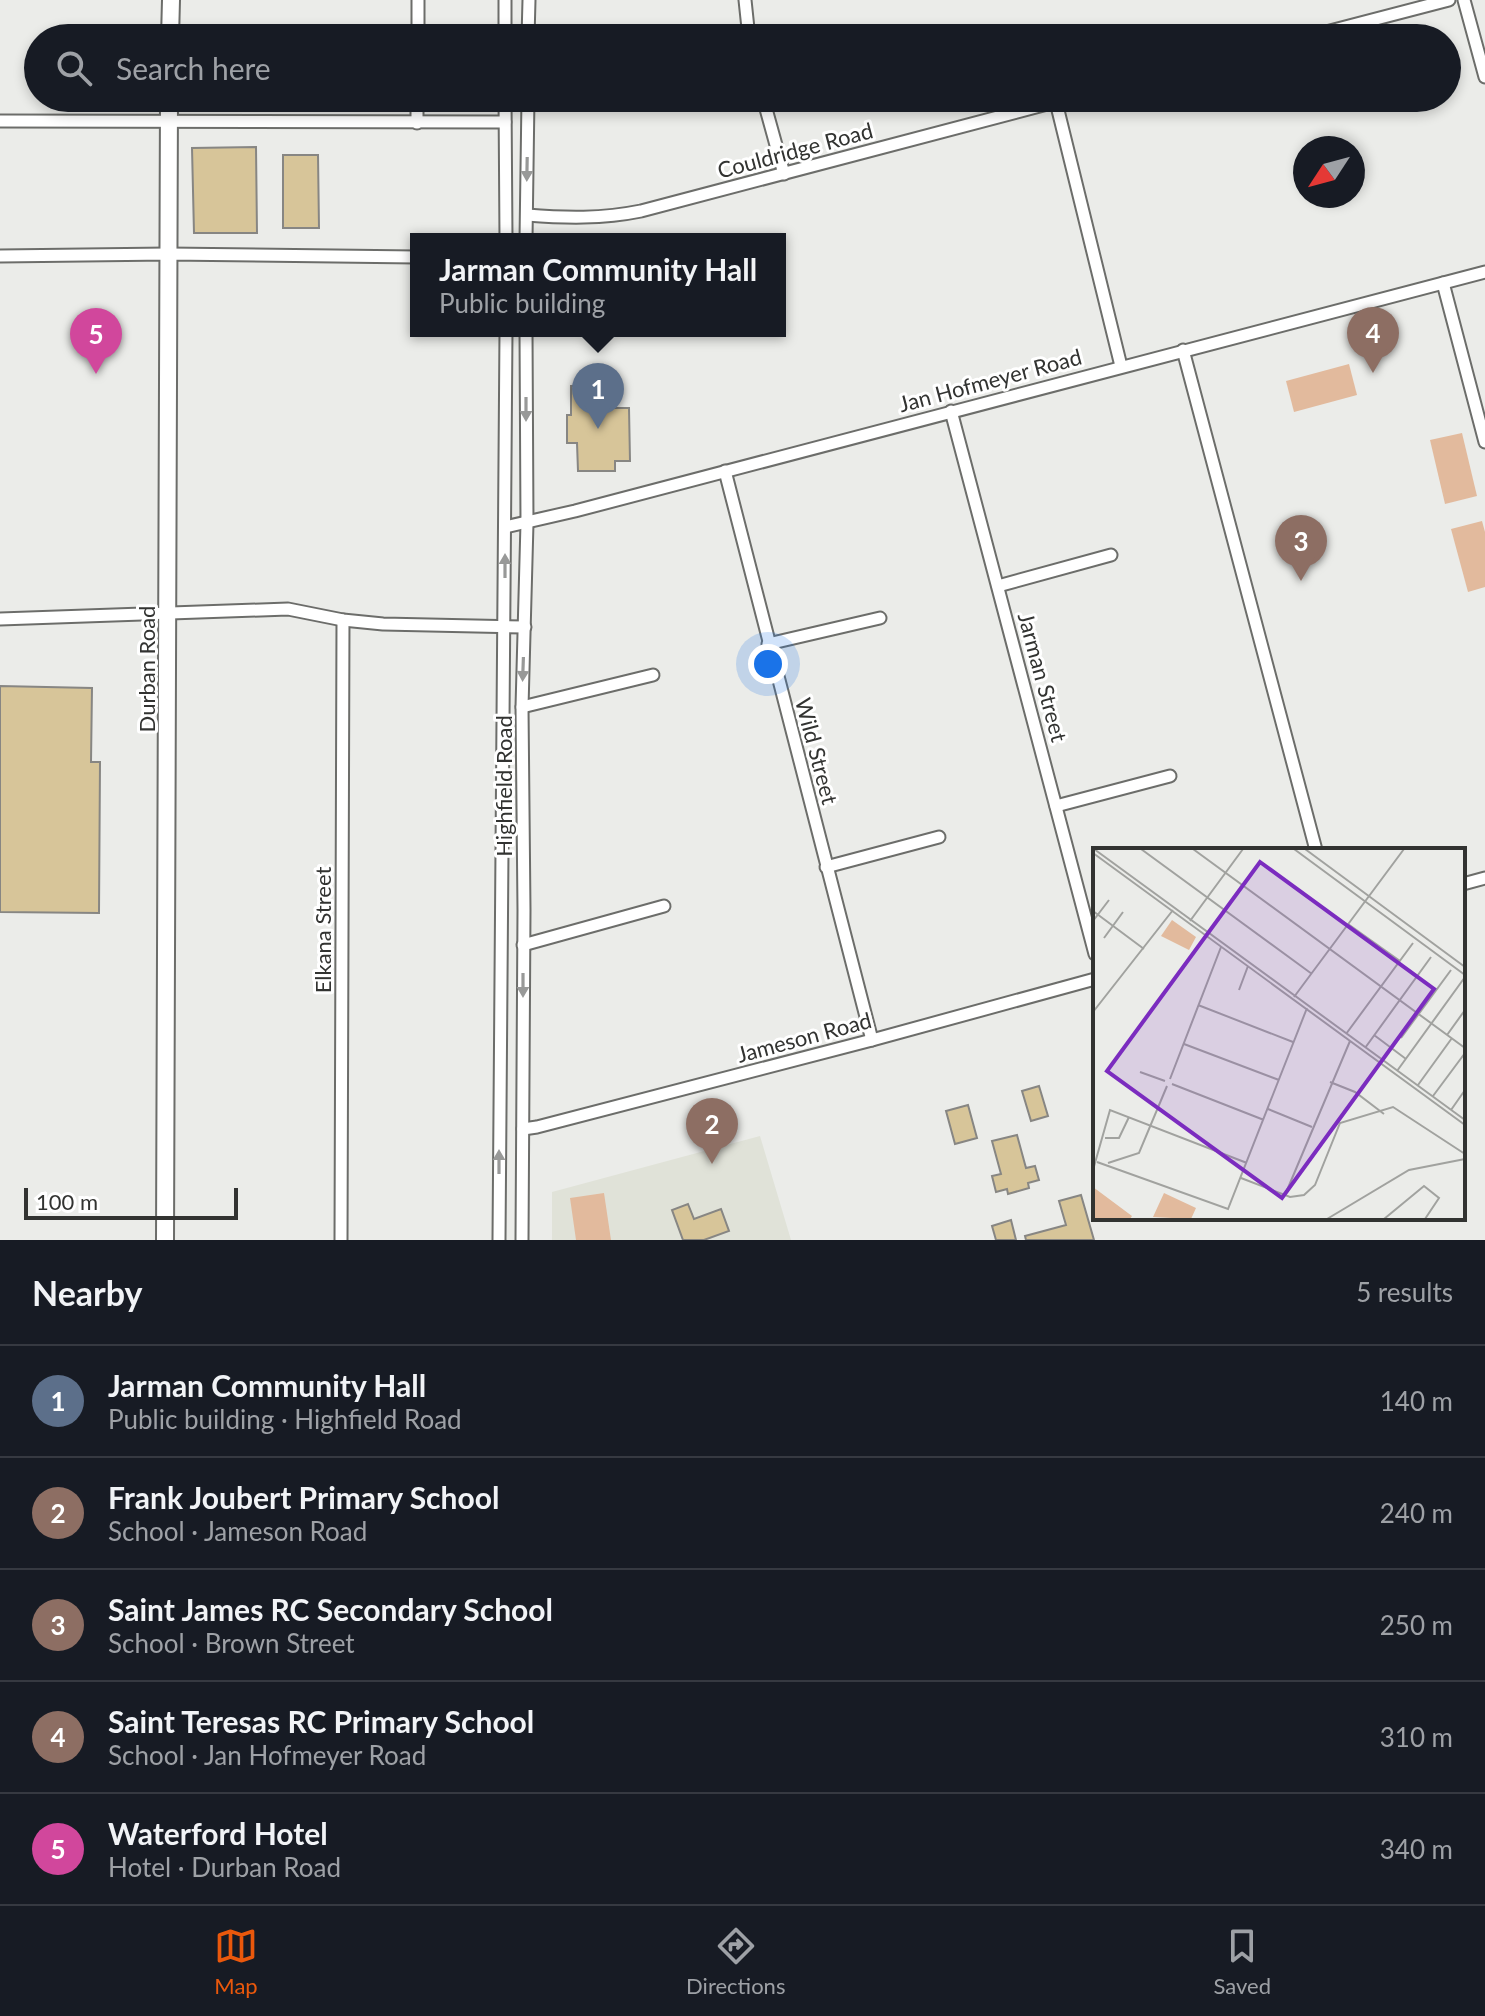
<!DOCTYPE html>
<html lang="en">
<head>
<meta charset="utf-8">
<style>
  body { margin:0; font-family:Lato,sans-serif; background:#20242c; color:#f1f3f6 }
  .compass { position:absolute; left:1293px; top:136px; width:72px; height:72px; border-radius:50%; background:#171b24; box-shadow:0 4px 12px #0003; rotate:234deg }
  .scale { position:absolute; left:24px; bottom:20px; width:214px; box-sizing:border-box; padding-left:8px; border:4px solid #323331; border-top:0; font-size:22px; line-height:28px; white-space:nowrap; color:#323331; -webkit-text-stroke:6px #fff; paint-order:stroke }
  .you { position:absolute; left:768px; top:664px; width:28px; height:28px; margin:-20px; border:6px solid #fff; border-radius:50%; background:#1a73e8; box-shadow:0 0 0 12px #1a73e833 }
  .badge { display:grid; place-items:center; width:52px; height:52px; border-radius:50%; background:#ea580c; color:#fff; font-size:26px; font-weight:700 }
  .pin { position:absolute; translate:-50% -66px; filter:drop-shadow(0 2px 4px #0008) }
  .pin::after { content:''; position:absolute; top:42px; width:28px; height:24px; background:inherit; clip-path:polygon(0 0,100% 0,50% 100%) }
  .popup { position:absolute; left:410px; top:233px; width:376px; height:104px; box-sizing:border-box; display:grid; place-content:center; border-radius:0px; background:#171b24; filter:drop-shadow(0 2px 6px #0005); font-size:26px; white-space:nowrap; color:#9ea1a6 }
  .popup b { font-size:30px; color:#f1f3f6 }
  .popup::after { content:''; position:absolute; left:50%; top:100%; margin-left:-16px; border:16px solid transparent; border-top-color:#171b24 }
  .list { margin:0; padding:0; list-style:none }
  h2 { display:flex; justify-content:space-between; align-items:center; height:104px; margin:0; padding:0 32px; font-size:34px }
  h2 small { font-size:26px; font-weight:400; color:#9ea1a6 }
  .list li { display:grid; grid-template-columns:52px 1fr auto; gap:24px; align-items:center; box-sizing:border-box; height:112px; padding:0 32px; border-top:2px solid #363941 }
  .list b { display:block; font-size:30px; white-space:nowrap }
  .list p { margin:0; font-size:26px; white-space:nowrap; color:#9ea1a6 }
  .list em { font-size:26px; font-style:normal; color:#9ea1a6 }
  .icon { flex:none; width:44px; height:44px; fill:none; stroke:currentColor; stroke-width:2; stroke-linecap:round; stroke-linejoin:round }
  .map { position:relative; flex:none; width:1485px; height:1240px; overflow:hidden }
  .search { position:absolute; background:#171b24; box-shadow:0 4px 12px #0003; left:24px; right:24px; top:24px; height:88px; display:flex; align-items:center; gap:20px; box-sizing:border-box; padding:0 28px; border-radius:44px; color:#9ea1a6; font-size:30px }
  .sheet { height:664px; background:#171b24 }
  nav { display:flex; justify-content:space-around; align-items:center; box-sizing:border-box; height:112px; border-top:2px solid #363941; background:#171b24; font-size:22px; color:#9ea1a6 }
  nav a { display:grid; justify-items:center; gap:4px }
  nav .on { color:#ea580c }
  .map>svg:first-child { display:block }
  .built { fill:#e0e2d8 }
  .green { fill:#e2ba9d }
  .building { fill:#d7c599; stroke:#878683; stroke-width:2 }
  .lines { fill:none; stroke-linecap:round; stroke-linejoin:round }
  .street-casing { stroke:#6c6d6a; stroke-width:15 }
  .secondary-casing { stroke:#6c6d6a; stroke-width:20 }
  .street { stroke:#fff; stroke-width:11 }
  .secondary { stroke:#fff; stroke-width:16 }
  .oneway { fill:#989998 }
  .labels { text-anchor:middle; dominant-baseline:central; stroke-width:6; stroke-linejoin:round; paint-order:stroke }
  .street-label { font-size:22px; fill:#323331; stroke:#fff }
  .inset-road { fill:none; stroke:#a1a29f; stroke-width:2 }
  .view { fill:#7b2cbf; fill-opacity:0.15; stroke:#7b2cbf; stroke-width:4 }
  .inset-edge { fill:none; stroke:#323331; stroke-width:4 }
</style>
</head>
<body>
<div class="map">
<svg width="1485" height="1240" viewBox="0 0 1485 1240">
  <rect width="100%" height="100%" fill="#ebece9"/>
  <polygon class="built" points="760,1136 791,1240 552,1240 552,1192"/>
  <g class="green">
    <polygon points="1349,364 1357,395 1294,412 1286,381"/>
    <polygon points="1462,433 1477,496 1445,504 1430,440"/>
    <polygon points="1482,521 1485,532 1485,587 1468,592 1451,529"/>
    <polygon points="604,1193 611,1240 576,1240 570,1198"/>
  </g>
  <g class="building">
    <polygon points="256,147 257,233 194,233 192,148"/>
    <polygon points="283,155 318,155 319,228 283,228"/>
    <polygon points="599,385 600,408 629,408 630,461 615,461 615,471 578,471 577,443 567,443 567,415 571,415 571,386"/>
    <polygon points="0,686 92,688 91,762 100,762 99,913 0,912"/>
    <polygon points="1039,1086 1048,1116 1031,1121 1022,1091"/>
    <polygon points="968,1105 977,1138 955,1144 946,1111"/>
    <polygon points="1017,1135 1026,1168 1035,1166 1039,1180 1028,1183 1029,1188 1008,1194 1007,1189 996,1192 992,1176 1001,1174 992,1141"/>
    <polygon points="1081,1195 1094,1240 1026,1240 1025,1236 1066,1225 1059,1201"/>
    <polygon points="688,1204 694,1219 721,1209 729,1231 704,1240 683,1240 672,1210"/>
    <polygon points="1011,1220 1016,1240 996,1240 992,1226"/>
  </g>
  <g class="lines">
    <g class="street-casing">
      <g id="street">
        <polyline points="505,0 505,38"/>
        <polyline points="745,0 749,38"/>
        <polyline points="1464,0 1485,77"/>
        <polyline points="418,38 418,0"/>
        <polyline points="528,38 529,0"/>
        <polyline points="1303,38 1449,0"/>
        <polyline points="505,98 506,239"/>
        <polyline points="763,98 784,174"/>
        <polyline points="1056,102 1121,366"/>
        <polyline points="0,121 505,122"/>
        <polyline points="417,123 417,98"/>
        <path d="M527 215C565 218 602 219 641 211L1070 98"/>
        <polyline points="526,239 528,98"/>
        <polyline points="0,256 168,254 416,257"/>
        <polyline points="1443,283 1485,442"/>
        <polyline points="1183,350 1316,850"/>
        <polyline points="951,411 1095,954"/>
        <polyline points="725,471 872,1040"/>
        <polyline points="505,527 575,511 1485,272"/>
        <polyline points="998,586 1111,555"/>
        <polyline points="0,619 288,609 343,620 383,624 525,627"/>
        <polyline points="768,644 880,618"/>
        <polyline points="522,707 653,675"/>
        <polyline points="1056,806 1170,776"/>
        <polyline points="826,867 939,837"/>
        <polyline points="1463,884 1485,878"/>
        <polyline points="523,945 664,906"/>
        <polyline points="523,1129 537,1127 872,1040 1095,979"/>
        <polyline points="341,1240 343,620"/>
        <polyline points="499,1240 506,331"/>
        <polyline points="522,1240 524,910 522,707 527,523 526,331"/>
      </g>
    </g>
    <g class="secondary-casing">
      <g id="secondary">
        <polyline points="170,38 171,0"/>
        <polyline points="165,1240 169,98"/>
      </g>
    </g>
    <use href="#street" class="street"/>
    <use href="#secondary" class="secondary"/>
  </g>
  <defs><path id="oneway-solid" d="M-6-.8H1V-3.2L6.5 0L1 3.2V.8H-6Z" transform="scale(2)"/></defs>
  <g class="oneway">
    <use href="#oneway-solid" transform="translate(527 169) rotate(91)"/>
    <use href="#oneway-solid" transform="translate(526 409) rotate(90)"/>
    <use href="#oneway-solid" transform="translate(505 566) rotate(-90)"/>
    <use href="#oneway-solid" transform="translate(523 669) rotate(92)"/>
    <use href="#oneway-solid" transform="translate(523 985) rotate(90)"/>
    <use href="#oneway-solid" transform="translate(499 1162) rotate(-90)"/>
  </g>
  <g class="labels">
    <g class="street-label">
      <text transform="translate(795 150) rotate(-15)">Couldridge Road</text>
      <text transform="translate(990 380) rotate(-15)">Jan Hofmeyer Road</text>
      <text transform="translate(146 669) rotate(-90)">Durban Road</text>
      <text transform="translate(1043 677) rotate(75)">Jarman Street</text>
      <text transform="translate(817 751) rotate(75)">Wild Street</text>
      <text transform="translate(503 786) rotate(-90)">Highfield Road</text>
      <text transform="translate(322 930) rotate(-90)">Elkana Street</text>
      <text transform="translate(804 1037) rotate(-15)">Jameson Road</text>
    </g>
  </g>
  <g transform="translate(1093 848)">
    <rect width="372" height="372" fill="#ebece9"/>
    <path d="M79 72 103 89 96 102 68 88ZM0 339 39 368 37 371H0ZM71 345 103 360 98 371 60 369Z" fill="#e2ba9d"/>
    <path class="inset-road" d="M1 1 372 272M48 1 219 126M100 1 372 200M201 1 372 127M212 1 372 119M0 5 372 277M0 63 51 101M0 73 16 52M97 73 150 1M255 76 307 113M11 90 30 64M146 142 155 118M201 149 311 1M105 157 200 194M0 164 80 62M253 186 320 95M281 187 313 211M354 187 372 162M308 190 358 122M91 196 186 232M272 200 338 109M304 223 372 129M47 224 72 233M77 231 128 99M237 234 262 244 291 266M79 236 171 272M325 237 359 190M340 248 372 205M175 261 219 279M358 262 372 242M12 290H26L36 269M4 314 135 361 214 160M15 315 46 305 74 238M0 322 17 262 154 315M148 330 197 349 211 347 222 337 247 275 300 259 372 306M192 347 257 193M234 371 316 322 372 311M291 371 331 338 346 350 332 371"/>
    <path class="view" d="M167 14 341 141 189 350 14 223Z"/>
    <rect width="372" height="372" class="inset-edge"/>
  </g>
</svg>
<svg class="compass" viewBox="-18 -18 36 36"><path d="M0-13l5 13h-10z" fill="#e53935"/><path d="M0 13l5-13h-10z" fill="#9ea1a6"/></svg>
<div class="scale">100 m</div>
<div class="you"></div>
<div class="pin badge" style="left:598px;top:429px;background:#5c6f8a">1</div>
<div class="popup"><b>Jarman Community Hall</b>Public building</div>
<div class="pin badge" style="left:712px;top:1164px;background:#8d6e63">2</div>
<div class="pin badge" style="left:1301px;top:581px;background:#8d6e63">3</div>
<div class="pin badge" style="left:1373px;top:373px;background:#8d6e63">4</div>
<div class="pin badge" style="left:96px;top:374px;background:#d1479c">5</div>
<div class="search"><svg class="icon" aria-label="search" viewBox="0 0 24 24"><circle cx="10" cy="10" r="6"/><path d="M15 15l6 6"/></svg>Search here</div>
</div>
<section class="sheet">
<h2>Nearby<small>5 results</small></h2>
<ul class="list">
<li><span class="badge" style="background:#5c6f8a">1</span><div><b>Jarman Community Hall</b><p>Public building · Highfield Road</p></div><em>140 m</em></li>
<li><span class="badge" style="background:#8d6e63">2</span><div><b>Frank Joubert Primary School</b><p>School · Jameson Road</p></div><em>240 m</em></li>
<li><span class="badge" style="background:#8d6e63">3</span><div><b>Saint James RC Secondary School</b><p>School · Brown Street</p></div><em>250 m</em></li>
<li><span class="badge" style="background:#8d6e63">4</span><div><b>Saint Teresas RC Primary School</b><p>School · Jan Hofmeyer Road</p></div><em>310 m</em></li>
<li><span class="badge" style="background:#d1479c">5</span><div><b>Waterford Hotel</b><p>Hotel · Durban Road</p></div><em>340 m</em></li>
</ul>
</section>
<nav>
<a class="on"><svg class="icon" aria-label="map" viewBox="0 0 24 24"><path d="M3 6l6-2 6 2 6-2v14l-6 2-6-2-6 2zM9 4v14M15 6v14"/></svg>Map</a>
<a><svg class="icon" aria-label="directions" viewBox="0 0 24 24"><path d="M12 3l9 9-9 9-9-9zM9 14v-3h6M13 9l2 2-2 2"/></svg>Directions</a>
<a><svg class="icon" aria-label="saved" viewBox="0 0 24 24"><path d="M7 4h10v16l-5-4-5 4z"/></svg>Saved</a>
</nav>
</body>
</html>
